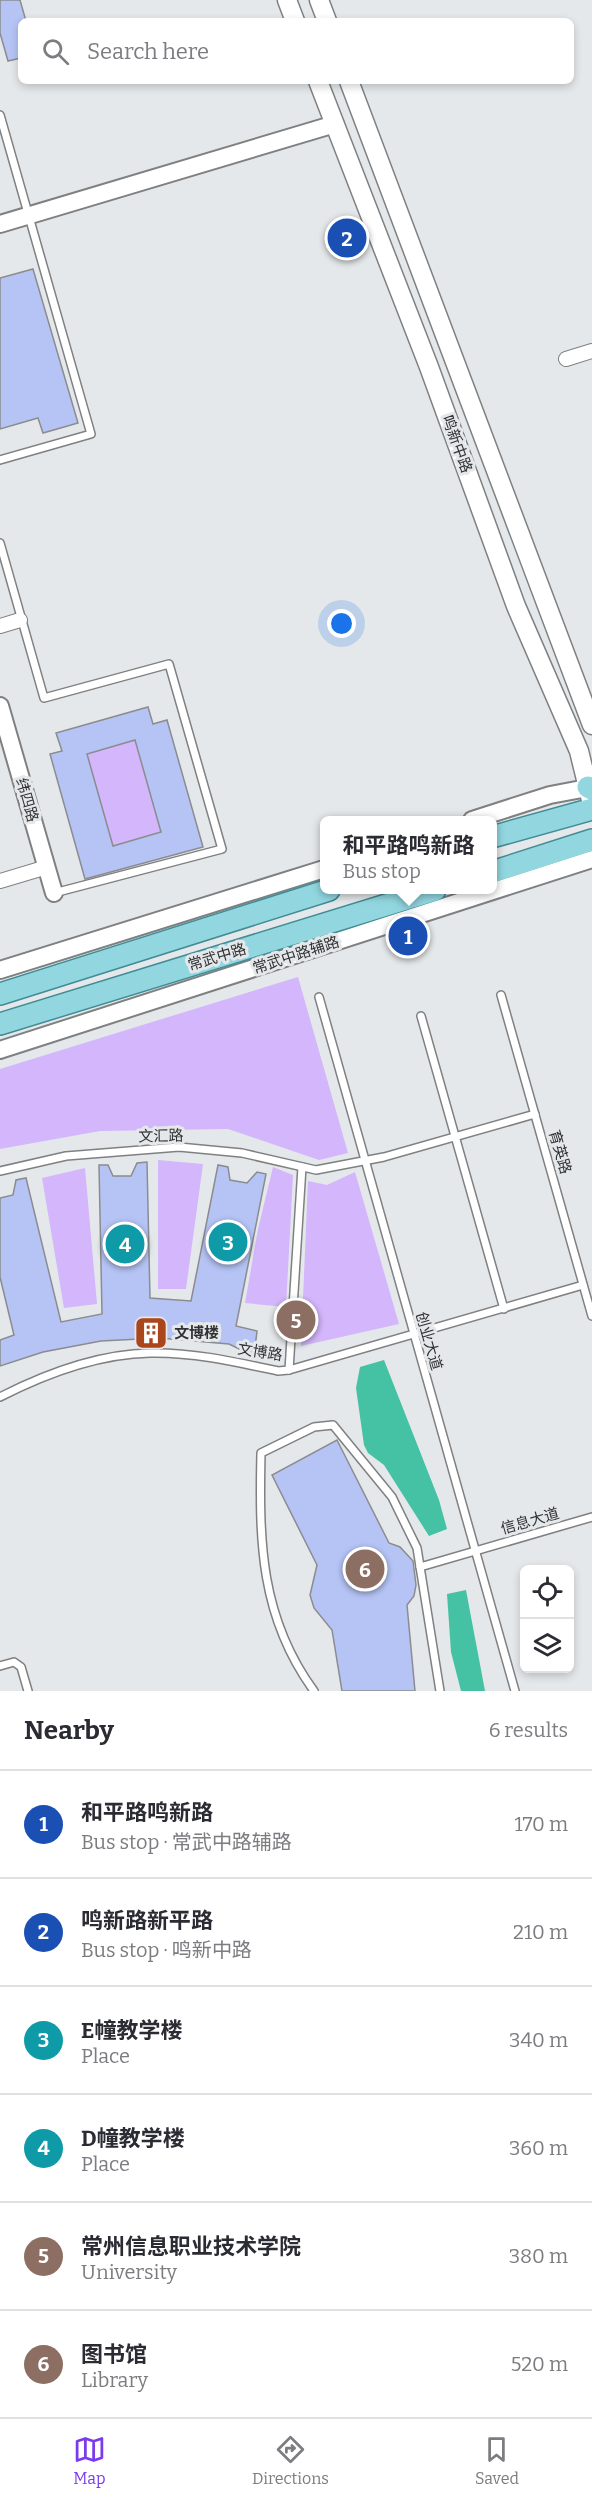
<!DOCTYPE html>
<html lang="en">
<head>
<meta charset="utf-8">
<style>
  body { margin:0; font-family:Bitter,"Noto Sans SC",serif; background:#f7f7f7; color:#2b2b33 }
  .controls { position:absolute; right:18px; bottom:18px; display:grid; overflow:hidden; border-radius:9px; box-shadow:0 3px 9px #0003 }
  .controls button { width:54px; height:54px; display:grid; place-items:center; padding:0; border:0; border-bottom:2px solid #e1e1e2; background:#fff; color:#2b2b33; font:30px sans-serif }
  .you { position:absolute; left:342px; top:624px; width:21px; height:21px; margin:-15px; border:4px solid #fff; border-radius:50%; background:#1a73e8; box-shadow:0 0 0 9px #1a73e833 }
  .badge { display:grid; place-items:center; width:39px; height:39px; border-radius:50%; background:#7c3aed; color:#fff; font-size:20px; font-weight:700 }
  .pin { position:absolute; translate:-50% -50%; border:3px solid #fff; box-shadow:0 2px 6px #0006 }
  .popup { position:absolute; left:320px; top:816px; width:177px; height:78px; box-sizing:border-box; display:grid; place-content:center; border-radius:9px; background:#fff; filter:drop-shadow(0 2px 4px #0005); font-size:20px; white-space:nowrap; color:#7c7c81 }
  .popup b { font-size:22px; color:#2b2b33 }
  .popup::after { content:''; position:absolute; left:50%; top:100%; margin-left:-12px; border:12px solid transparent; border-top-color:#fff }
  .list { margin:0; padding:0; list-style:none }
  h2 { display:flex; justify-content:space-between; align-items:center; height:78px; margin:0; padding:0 24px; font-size:26px }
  h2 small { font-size:20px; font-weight:400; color:#7c7c81 }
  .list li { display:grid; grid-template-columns:39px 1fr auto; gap:18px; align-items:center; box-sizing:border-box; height:108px; padding:0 24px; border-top:2px solid #e1e1e2 }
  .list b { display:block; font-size:22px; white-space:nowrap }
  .list p { margin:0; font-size:20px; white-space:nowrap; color:#7c7c81 }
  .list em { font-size:20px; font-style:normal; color:#7c7c81 }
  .icon { flex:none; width:33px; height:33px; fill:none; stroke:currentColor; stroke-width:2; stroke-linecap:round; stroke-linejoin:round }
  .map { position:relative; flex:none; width:592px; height:1691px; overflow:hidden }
  .search { position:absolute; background:#fff; box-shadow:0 3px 9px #0003; left:18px; right:18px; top:18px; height:66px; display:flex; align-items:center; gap:15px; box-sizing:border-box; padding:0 21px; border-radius:9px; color:#7c7c81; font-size:22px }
  .sheet { height:726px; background:#fff }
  nav { display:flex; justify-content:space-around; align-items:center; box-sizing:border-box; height:84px; border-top:2px solid #e1e1e2; background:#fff; font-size:16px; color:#7c7c81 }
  nav a { display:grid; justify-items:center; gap:3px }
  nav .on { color:#7c3aed }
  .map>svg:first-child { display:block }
  .green { fill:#d3b6fb }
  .water { fill:#45c1a4 }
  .building { fill:#b5c4f5; stroke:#8b8c8f; stroke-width:1.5; fill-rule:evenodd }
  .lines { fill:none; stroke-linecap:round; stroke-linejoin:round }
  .service-casing { stroke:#7e8082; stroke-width:10 }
  .minor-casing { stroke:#7e8082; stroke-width:16 }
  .tertiary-casing { stroke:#7e8082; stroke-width:20 }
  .secondary-casing { stroke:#7e8082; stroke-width:21 }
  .primary-casing { stroke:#418c95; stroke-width:24 }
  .service { stroke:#fff; stroke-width:7 }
  .minor { stroke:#fff; stroke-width:14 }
  .tertiary { stroke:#fff; stroke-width:16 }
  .secondary { stroke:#fff; stroke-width:18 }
  .primary { stroke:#92d7e0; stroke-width:21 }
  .labels { text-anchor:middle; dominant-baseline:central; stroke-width:6; stroke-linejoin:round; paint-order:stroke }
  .street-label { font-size:15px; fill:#303132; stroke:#e5e8ea }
  .poi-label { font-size:15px; font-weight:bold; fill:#303132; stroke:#e5e8ea; text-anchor:start }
</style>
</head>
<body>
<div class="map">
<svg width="592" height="1691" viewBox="0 0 592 1691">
  <rect width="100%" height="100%" fill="#e5e8ea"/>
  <g class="green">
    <polygon points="135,740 161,832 113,846 87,754"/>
    <polygon points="298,977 348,1153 319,1160 228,1129 100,1131 0,1149 0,1069"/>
    <polygon points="158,1160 203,1164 186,1289 158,1289"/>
    <polygon points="273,1167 293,1175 286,1307 245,1303 258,1229"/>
    <polygon points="85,1168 97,1304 64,1308 42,1178"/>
    <polygon points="355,1172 399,1324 301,1346 308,1181 327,1185"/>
  </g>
  <g class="water">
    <polygon points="384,1360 439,1500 447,1529 429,1536 384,1465 368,1453 364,1445 356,1388 360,1367"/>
    <polygon points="466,1590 485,1691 461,1691 451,1652 447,1594"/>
  </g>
  <g class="building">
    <polygon points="0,0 20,0 26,21 21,21 21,58 8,61 0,33"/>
    <polygon points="33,269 78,423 43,433 38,418 0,429 0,278"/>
    <path d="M148 707 153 724 167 720 203 847 85 879 50 754 62 751 56 733ZM135 740 161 832 113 846 87 754Z"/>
    <polygon points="147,1162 150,1298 191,1301 218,1165 228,1167 230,1180 247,1183 257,1172 266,1174 236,1326 257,1331 254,1356 229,1344 159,1338 101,1341 43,1352 0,1366 0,1340 14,1335 0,1277 0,1198 13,1195 16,1180 26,1178 61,1322 102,1314 99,1165 108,1165 113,1176 131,1176 137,1163"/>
    <polygon points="337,1440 389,1543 400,1547 413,1561 416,1585 414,1596 407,1605 415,1691 342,1691 332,1630 314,1608 310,1595 317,1565 272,1475"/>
  </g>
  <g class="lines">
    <g class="service-casing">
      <g id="service">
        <polyline points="0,115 91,434 0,460"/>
        <polyline points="0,543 44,698 169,664 222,849 54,893"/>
        <polyline points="501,995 592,1316"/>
        <polyline points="319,997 515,1691"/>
        <polyline points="421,1016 504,1309"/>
        <polyline points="0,1171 66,1156 179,1147 242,1153 316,1170 384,1157 535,1114"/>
        <polyline points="289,1370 302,1167"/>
        <path d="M0 1397C45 1374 99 1354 150 1353 193 1352 236 1362 278 1371L289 1370 583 1285"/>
        <polyline points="420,1567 592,1517"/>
        <polyline points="0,1666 14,1662 21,1667 28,1691"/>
        <path d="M314 1691C260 1617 259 1541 261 1453L314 1427 333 1425 392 1497 417 1548 440 1691"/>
      </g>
    </g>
    <g class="minor-casing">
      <g id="minor">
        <polyline points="566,359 592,351"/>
        <polyline points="0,626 20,620"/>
        <polyline points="0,881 47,867"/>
      </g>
    </g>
    <g class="tertiary-casing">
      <g id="tertiary">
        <polyline points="0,224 335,124"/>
        <polyline points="0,706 54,893"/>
        <polyline points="472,820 550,795 592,787"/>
        <polyline points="0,970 324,869"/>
        <polyline points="0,1050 592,859"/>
      </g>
    </g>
    <g class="secondary-casing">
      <g id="secondary">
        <polyline points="287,0 295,21"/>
        <polyline points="319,0 327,21"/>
        <polyline points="318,81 429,367 516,606 579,751 591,800"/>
        <polyline points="349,81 592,725"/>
      </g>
    </g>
    <g class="primary-casing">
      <g id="primary">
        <polyline points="588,787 592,789"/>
        <polyline points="492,837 592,809"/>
        <polyline points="492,872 592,840"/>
        <polyline points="0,994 329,890"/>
        <polyline points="0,1024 435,890"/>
      </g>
    </g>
    <use href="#service" class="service"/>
    <use href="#minor" class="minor"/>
    <use href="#tertiary" class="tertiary"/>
    <use href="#secondary" class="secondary"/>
    <use href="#primary" class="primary"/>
  </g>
  <defs>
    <g id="building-square" transform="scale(1.725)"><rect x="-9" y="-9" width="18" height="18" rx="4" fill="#ab451b" stroke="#e5e8ea"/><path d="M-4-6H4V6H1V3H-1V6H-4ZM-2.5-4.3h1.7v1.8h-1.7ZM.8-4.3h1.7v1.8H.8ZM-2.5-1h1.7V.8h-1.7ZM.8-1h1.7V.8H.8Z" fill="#fff"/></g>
  </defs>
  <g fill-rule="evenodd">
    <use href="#building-square" x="151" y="1333"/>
  </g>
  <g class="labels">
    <g class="street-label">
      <text transform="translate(457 444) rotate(70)">鸣新中路</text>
      <text transform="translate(27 800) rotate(74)">纬四路</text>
      <text transform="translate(296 955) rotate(-18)">常武中路辅路</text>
      <text transform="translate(217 957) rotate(-17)">常武中路</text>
      <text transform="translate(161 1136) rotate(-1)">文汇路</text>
      <text transform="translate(560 1152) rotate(74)">育英路</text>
      <text transform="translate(429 1341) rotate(74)">创业大道</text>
      <text transform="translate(260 1352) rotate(9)">文博路</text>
      <text transform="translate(530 1521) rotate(-16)">信息大道</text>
    </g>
    <g class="poi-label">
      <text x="174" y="1333">文博楼</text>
    </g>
  </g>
</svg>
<div class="controls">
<button><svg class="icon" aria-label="locate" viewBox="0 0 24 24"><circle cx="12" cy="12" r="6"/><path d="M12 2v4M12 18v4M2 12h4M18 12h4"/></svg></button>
<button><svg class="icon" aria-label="layers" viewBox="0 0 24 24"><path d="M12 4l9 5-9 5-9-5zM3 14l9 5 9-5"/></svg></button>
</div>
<div class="you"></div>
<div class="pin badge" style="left:408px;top:936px;background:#1a4fb4">1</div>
<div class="popup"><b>和平路鸣新路</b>Bus stop</div>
<div class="pin badge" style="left:347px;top:238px;background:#1a4fb4">2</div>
<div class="pin badge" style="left:228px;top:1242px;background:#0f9aa8">3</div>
<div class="pin badge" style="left:125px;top:1244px;background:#0f9aa8">4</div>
<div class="pin badge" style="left:296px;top:1320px;background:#8d6e63">5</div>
<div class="pin badge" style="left:365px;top:1569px;background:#8d6e63">6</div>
<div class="search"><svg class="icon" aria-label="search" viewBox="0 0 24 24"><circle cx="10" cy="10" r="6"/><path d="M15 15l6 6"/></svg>Search here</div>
</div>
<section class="sheet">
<h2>Nearby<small>6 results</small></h2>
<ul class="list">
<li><span class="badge" style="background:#1a4fb4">1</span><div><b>和平路鸣新路</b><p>Bus stop · 常武中路辅路</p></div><em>170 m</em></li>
<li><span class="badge" style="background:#1a4fb4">2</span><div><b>鸣新路新平路</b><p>Bus stop · 鸣新中路</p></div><em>210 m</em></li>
<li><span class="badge" style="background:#0f9aa8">3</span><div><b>E幢教学楼</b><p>Place</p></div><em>340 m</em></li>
<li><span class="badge" style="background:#0f9aa8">4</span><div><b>D幢教学楼</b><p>Place</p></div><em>360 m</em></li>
<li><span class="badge" style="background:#8d6e63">5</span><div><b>常州信息职业技术学院</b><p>University</p></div><em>380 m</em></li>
<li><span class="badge" style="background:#8d6e63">6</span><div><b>图书馆</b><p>Library</p></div><em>520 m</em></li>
</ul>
</section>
<nav>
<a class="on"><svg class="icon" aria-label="map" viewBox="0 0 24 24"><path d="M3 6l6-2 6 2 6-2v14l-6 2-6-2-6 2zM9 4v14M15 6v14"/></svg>Map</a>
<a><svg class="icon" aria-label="directions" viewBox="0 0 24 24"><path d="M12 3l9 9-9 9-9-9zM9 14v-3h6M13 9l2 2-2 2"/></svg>Directions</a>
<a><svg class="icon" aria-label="saved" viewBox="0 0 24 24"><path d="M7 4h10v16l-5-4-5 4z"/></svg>Saved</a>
</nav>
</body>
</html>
